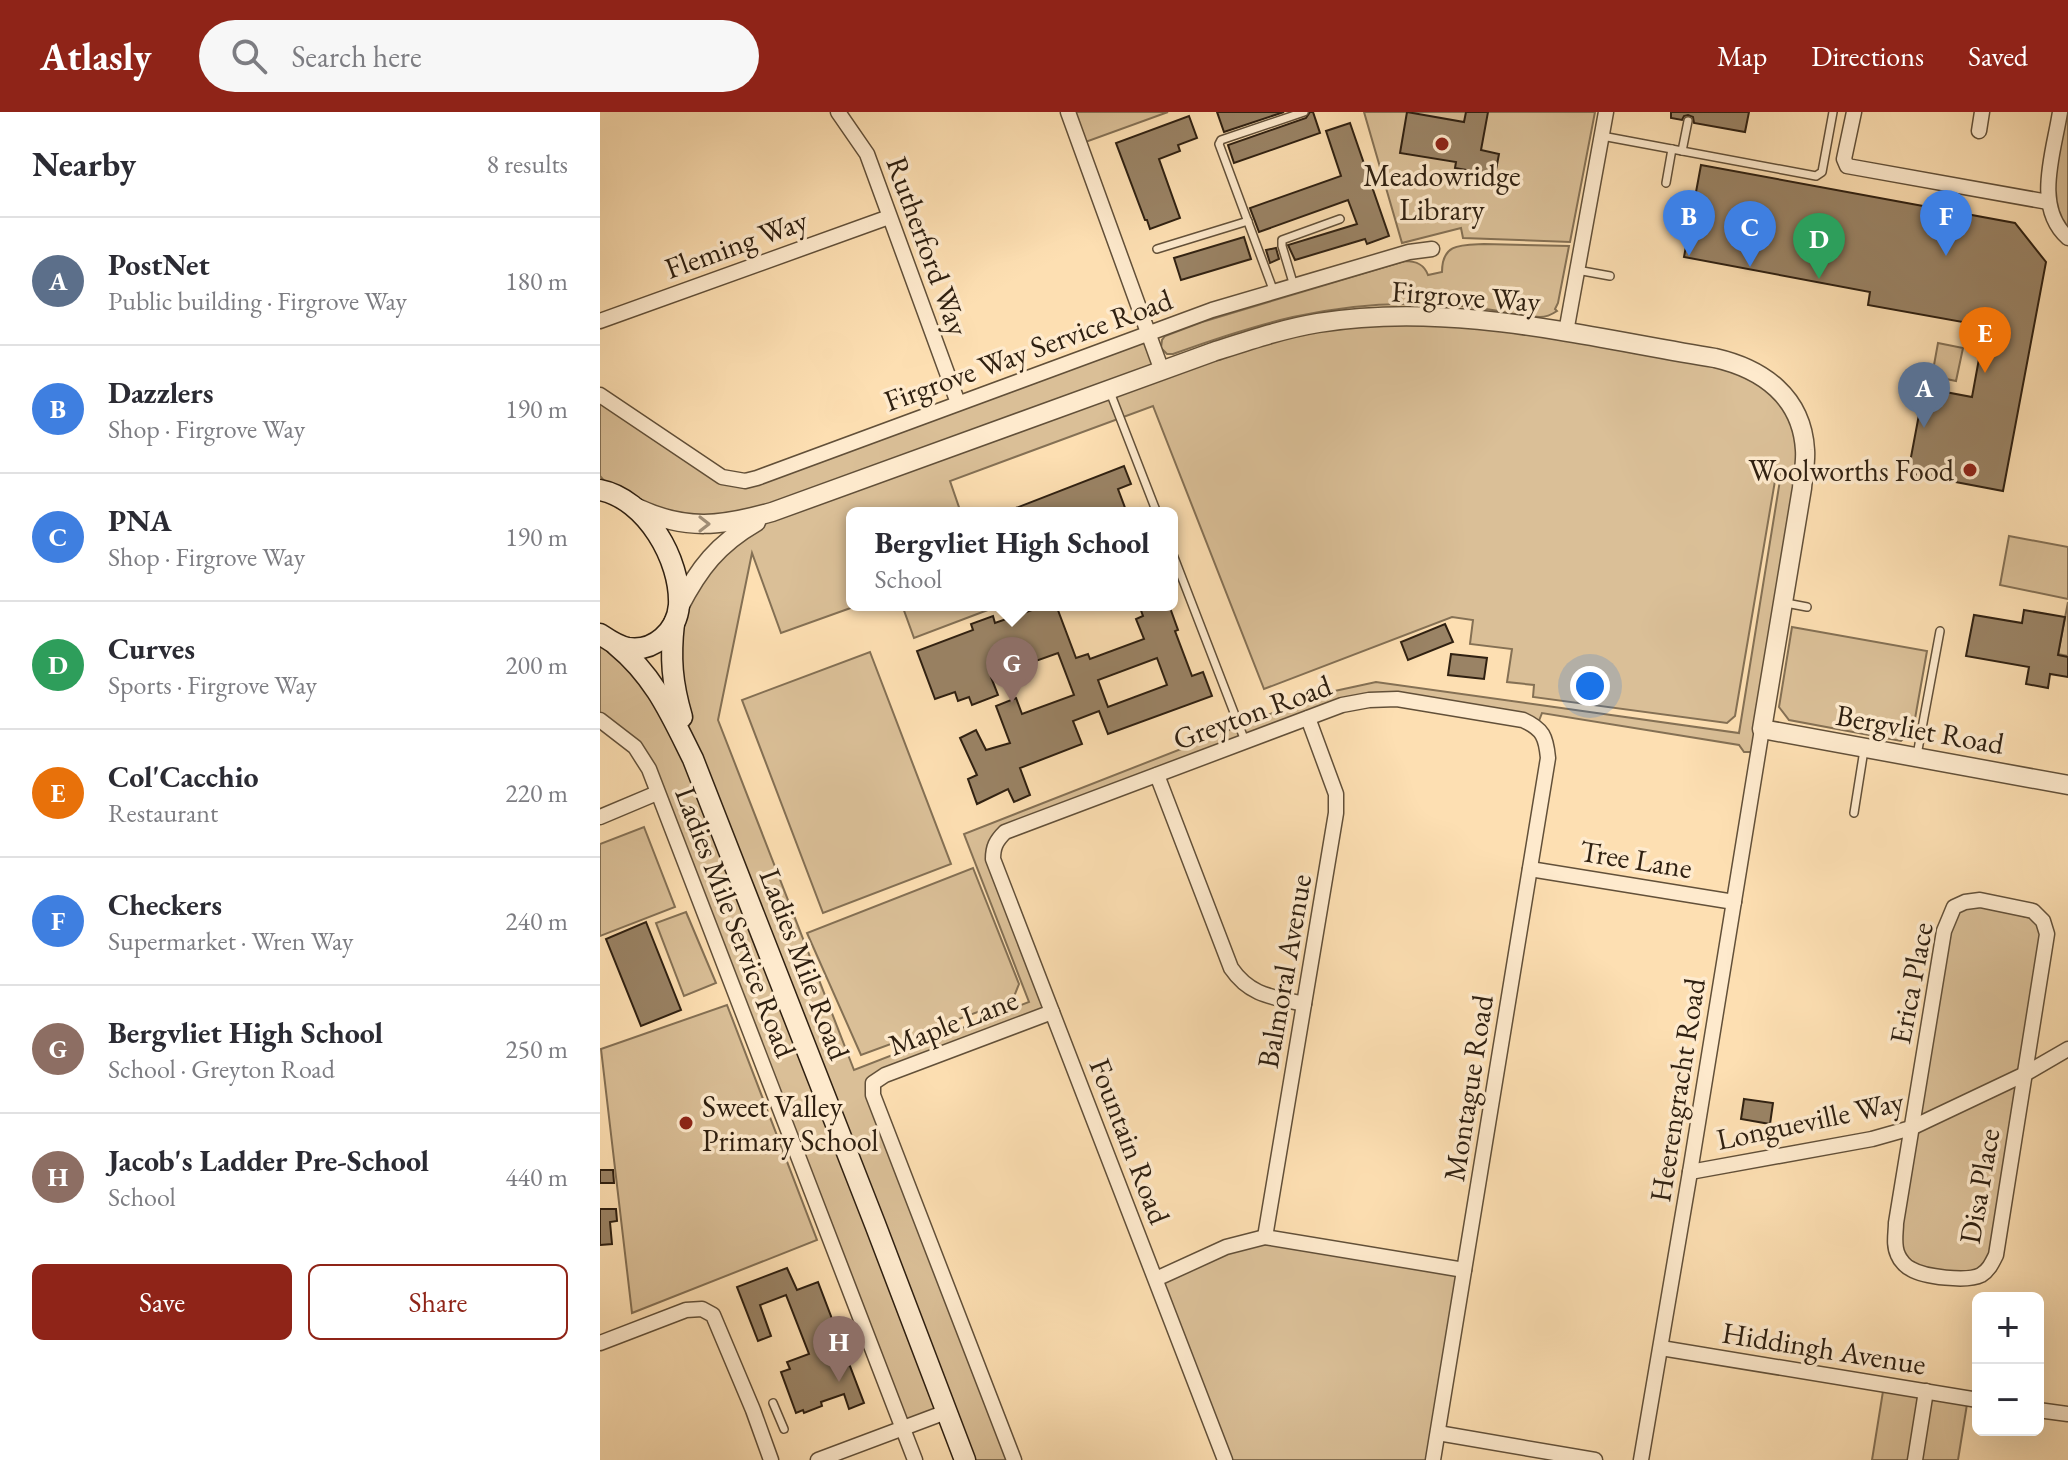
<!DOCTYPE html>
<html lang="en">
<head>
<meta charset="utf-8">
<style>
  body { margin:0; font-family:"EB Garamond",serif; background:#f7f7f7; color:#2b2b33 }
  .controls { position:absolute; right:24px; bottom:24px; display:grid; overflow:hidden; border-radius:12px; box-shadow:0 8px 32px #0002 }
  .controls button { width:72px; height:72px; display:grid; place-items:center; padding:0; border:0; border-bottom:2px solid #e1e1e2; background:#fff; color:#2b2b33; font:40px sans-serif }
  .you { position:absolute; left:990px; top:574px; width:28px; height:28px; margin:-20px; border:6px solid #fff; border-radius:50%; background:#1a73e8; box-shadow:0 0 0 12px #1a73e833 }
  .badge { display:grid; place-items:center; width:52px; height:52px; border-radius:50%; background:#8f2418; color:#fff; font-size:26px; font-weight:700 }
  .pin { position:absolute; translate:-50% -66px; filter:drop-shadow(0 2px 4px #0008) }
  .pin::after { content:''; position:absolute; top:42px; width:28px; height:24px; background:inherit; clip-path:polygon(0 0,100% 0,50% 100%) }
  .popup { position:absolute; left:246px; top:395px; width:332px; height:104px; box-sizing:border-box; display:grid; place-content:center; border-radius:12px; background:#fff; filter:drop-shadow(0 2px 6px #0005); font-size:26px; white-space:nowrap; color:#7c7c81 }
  .popup b { font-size:30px; color:#2b2b33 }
  .popup::after { content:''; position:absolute; left:50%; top:100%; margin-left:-16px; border:16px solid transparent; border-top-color:#fff }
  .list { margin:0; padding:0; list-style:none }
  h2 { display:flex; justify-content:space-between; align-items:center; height:104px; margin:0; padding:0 32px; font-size:34px }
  h2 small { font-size:26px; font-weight:400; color:#7c7c81 }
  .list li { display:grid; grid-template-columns:52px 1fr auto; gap:24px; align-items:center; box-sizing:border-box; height:128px; padding:0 32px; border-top:2px solid #e1e1e2 }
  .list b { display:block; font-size:30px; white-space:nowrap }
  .list p { margin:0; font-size:26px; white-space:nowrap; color:#7c7c81 }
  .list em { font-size:26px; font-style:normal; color:#7c7c81 }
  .actions { display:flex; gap:16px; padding:24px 32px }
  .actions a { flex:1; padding:18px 0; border:2px solid #8f2418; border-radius:12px; text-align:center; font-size:28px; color:#8f2418 }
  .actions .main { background:#8f2418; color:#fff }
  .icon { flex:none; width:44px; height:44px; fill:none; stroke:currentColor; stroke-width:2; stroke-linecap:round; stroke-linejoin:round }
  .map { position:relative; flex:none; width:1468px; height:1348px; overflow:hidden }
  header { display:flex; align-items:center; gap:48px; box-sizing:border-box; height:112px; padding:0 40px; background:#8f2418; color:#fff }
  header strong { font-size:38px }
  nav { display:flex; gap:44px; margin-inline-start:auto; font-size:28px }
  .search { width:560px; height:72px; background:#f7f7f7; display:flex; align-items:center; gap:20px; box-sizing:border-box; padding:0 28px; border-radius:44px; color:#7c7c81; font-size:30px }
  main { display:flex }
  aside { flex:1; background:#fff }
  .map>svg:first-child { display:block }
  .green { fill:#dabf97; stroke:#847054; stroke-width:2; fill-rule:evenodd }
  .building { fill:#9a8365; stroke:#2f2011; stroke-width:2; fill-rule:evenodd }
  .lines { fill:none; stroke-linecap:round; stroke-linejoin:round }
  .service-casing { stroke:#625039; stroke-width:10 }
  .minor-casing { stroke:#625039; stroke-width:17 }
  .tertiary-casing { stroke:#625039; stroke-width:21 }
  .secondary-casing { stroke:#2f2011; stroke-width:23 }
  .service { stroke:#feeacd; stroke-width:7 }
  .minor { stroke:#feeacd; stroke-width:14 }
  .tertiary { stroke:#feeacd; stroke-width:18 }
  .secondary { stroke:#feeacd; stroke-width:20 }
  .oneway { stroke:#a18f78 }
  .poi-dot { fill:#8f2418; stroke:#feeacd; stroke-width:3 }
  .labels { text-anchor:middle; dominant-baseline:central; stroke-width:7; stroke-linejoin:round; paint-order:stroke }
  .poi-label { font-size:30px; fill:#2f2011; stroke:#feeacd }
  .street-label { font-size:30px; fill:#2f2011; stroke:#feeacd }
</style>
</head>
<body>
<header>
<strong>Atlasly</strong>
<div class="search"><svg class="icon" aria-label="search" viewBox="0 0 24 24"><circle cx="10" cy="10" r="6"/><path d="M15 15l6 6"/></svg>Search here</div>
<nav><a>Map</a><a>Directions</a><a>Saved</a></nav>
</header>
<main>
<aside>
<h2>Nearby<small>8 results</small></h2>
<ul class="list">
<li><span class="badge" style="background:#5c6f8a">A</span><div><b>PostNet</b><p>Public building · Firgrove Way</p></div><em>180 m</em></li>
<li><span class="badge" style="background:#3f7fe0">B</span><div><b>Dazzlers</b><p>Shop · Firgrove Way</p></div><em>190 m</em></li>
<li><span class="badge" style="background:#3f7fe0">C</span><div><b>PNA</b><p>Shop · Firgrove Way</p></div><em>190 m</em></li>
<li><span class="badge" style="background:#2e9e5b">D</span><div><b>Curves</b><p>Sports · Firgrove Way</p></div><em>200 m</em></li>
<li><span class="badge" style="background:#e8710a">E</span><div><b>Col'Cacchio</b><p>Restaurant</p></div><em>220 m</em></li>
<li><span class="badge" style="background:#3f7fe0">F</span><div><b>Checkers</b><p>Supermarket · Wren Way</p></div><em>240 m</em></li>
<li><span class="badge" style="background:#8d6e63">G</span><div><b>Bergvliet High School</b><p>School · Greyton Road</p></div><em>250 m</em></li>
<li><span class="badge" style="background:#8d6e63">H</span><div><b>Jacob's Ladder Pre-School</b><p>School</p></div><em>440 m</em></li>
</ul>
<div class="actions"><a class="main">Save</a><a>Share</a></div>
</aside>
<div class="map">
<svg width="1468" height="1348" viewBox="0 0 1468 1348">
  <rect width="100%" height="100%" fill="#fddfb2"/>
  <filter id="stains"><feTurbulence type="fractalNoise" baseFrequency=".0025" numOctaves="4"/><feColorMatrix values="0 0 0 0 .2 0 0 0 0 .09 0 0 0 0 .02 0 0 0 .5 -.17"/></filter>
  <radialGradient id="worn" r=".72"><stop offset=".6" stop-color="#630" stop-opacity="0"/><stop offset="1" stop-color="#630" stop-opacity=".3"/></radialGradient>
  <g class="green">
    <polygon points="468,0 568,0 480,32"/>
    <polygon points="764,0 995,0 970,130 863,126 861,116 802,131"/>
    <polygon points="1460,0 1468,0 1468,126 1448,80"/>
    <path d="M884 132 969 134 958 191 955 197 957 199C951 203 947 205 940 205 922 205 903 199 885 197 863 194 840 192 818 192 728 190 656 212 573 242H567L561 236 562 228 565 224 602 210 805 149C816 149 824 152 828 163L842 160C842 131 861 133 884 132Z"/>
    <path d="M821 204 1154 259 1202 318 1157 640H1144L1139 633 942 601 937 614 769 588 405 720 393 737 452 900 273 971 414 1348H365L346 1300 302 1316 49 657 0 608V522L61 585 74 576 77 503 143 418 92 413 7 372 0 364V283L133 368 548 221 562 259 661 224ZM553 294 664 577 852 505 873 508 870 532 912 537 907 570 934 573 933 585 1127 611 1135 604 1177 357 1181 362 1139 621 776 570 730 580 673 601 364 722 429 890 254 958 118 608 152 441 181 521 259 493H252V401H361L350 369Z"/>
    <polygon points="1338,231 1363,236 1356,269 1332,264"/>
    <polygon points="1409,424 1468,435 1468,487 1400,473"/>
    <polygon points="1468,490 1468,544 1458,542"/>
    <polygon points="302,493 401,493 314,526"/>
    <polygon points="1192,515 1327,539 1313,618 1301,629 1189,608 1179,595"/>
    <polygon points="270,540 351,752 223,801 142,588"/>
    <polygon points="44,715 75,795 0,824 0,732"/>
    <polygon points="373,756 419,872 413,887 261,943 207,821"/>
    <polygon points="1365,790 1443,809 1396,1143 1374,1166 1303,1151 1296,1111 1344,819"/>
    <polygon points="86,800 116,871 84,884 56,811"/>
    <polygon points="127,893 217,1128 32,1201 1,937"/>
    <polygon points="646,1128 864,1158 833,1348 625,1348 556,1167"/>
    <polygon points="1284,1273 1368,1286 1358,1348 1272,1348"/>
  </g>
  <g class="building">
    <polygon points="617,0 684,0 624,20"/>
    <polygon points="710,0 713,0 720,21 634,51 628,33 706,6"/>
    <polygon points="807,0 864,10 866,0 888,0 881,38 899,42 895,63 855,56 856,50 800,41"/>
    <polygon points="1071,0 1149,0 1145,20 1094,11 1093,5 1088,3 1084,4 1082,8 1071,6"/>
    <polygon points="589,4 597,26 578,33 580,39 559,47 580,106 550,117 547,108 545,108 516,31"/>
    <polygon points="750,11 789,124 767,132 765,127 695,148 688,133 757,112 748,88 659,120 650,96 741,64 726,19"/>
    <polygon points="1101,53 1415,111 1446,150 1403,379 1308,361 1324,276 1372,285 1385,214 1268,193 1270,180 1084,145"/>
    <polygon points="644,125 651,147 581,168 574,146"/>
    <polygon points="676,136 679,147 670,151 666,138"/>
    <polygon points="524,354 531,372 518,377 527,401 403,401"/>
    <path d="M446 493H456L476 546 488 542 490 547 544 527 536 507 543 504 539 493H569L578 518 575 519 592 564 603 560 612 584 508 622 499 599 473 609 482 632 420 656 430 683 414 690 408 677 377 692 368 667 377 663 360 626 376 618 386 638 410 631 396 594 416 586 422 602 474 583 458 541 391 565 398 583 372 593 369 585 358 589 355 580 335 587 317 539 373 518 371 512 393 504 395 511ZM557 546 567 573 508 595 498 568Z"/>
    <polygon points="1424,498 1465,505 1458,543 1468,545 1468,565 1450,562 1448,576 1426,572 1429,555 1366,544 1374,503 1422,511"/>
    <polygon points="845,512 853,530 808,548 801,530"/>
    <polygon points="851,542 887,546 884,567 848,563"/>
    <polygon points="46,810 81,898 41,914 6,827"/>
    <polygon points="1144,987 1173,991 1170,1012 1141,1007"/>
    <polygon points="0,1058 13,1058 14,1071 0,1071"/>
    <polygon points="0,1097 16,1097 17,1109 10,1110 12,1132 0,1133"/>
    <polygon points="187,1156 197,1178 218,1170 264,1291 249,1297 244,1282 221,1290 222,1294 204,1301 203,1298 196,1301 181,1260 190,1257 187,1250 209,1242 186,1183 160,1193 171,1224 158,1229 137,1175"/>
  </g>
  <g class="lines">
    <g class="service-casing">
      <g id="service">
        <polyline points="1002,24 1216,64 1222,60 1233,0"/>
        <polyline points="1082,39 1088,9"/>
        <polyline points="1066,71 1072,37"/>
        <polyline points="557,137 648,109"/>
        <polyline points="977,158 1010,164"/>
        <polyline points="694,174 682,134 682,128 740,107"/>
        <polyline points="674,180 619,32 621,28 704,0"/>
        <polyline points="510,280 557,401"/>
        <polyline points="572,440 645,629"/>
        <polyline points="1186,491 1207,495"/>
        <polyline points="1317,643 1340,519"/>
        <polyline points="1254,701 1264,638"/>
        <polyline points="173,1291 184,1317"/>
      </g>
    </g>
    <g class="minor-casing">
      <g id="minor">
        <polyline points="238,0 267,42 358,291"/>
        <polyline points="468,0 562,259"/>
        <polyline points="1254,0 1244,47 1247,54 1448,90"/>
        <path d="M1460 0C1454 40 1433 95 1468 126"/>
        <polyline points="1379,19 1382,0"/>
        <polyline points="0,209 289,105"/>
        <polyline points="966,220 1006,0"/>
        <polyline points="0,283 122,365 145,369 157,366 612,198 809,140 832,137"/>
        <polyline points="0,608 35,635 49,657 315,1348"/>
        <path d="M557 663 631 856C650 884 673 885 704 892"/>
        <polyline points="0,705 57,681"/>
        <polyline points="930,757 1134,790"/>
        <path d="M1380 788 1433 799 1443 809 1447 822 1396 1143C1392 1151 1389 1158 1381 1163 1367 1170 1324 1165 1311 1157 1306 1155 1300 1148 1298 1143 1293 1133 1296 1121 1296 1111L1344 819 1354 795 1365 790Z"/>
        <polyline points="1090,1060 1272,1027 1311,1016 1425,962 1468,937"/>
        <polyline points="665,1125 736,701 736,682 708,606"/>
        <polyline points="556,1167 626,1135 665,1125 864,1158"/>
        <polyline points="0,1231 86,1198 102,1197 113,1203 153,1298 171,1348"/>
        <polyline points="1061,1236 1378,1288"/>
        <polyline points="1438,1298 1468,1302"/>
        <polyline points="838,1321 995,1348"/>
        <polyline points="218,1348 346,1300"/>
        <polyline points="414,1348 273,983 273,971 285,963 452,900"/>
        <path d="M625 1348 393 747C393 735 396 729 405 720L742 593 769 588 797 587 923 608C943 617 946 625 948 646L833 1348"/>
        <polyline points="1041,1348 1090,1060 1162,617"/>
        <polyline points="1315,1348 1326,1279"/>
      </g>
    </g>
    <g class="tertiary-casing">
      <g id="tertiary">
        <path d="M37 396C86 419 122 414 172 400L613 240C647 229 682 217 718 211 851 189 985 225 1115 246 1163 257 1202 285 1205 338 1206 350 1203 363 1202 376L1162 617 1468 673"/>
        <path d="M79 495C99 456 118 432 156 410"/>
      </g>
    </g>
    <g class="secondary-casing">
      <g id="secondary">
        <path d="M0 378C46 387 81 448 79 493 77 519 54 540 28 536 17 534 9 528 0 522"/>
        <path d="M74 511C70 546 72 571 82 605"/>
        <path d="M16 533C55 565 71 603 93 647L275 1112 365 1348"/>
      </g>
    </g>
    <use href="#service" class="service"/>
    <use href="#minor" class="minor"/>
    <use href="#tertiary" class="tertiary"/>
    <use href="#secondary" class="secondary"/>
  </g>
  <defs><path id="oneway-chevron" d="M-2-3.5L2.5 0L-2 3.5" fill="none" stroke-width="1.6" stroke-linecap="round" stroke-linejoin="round" transform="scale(2)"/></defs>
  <use class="oneway" href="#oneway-chevron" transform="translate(104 412)"/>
  <g class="poi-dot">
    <circle cx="842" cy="32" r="8"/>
    <circle cx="1370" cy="358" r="8"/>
    <circle cx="86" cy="1011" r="8"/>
  </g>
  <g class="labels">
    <g class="poi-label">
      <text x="842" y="63">Meadowridge<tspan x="842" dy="34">Library</tspan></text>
      <text x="1354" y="358" text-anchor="end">Woolworths Food</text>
      <text x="102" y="994" text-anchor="start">Sweet Valley<tspan x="102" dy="34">Primary School</tspan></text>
    </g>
    <g class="street-label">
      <text transform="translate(136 132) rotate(-20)">Fleming Way</text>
      <text transform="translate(328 134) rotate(70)">Rutherford Way</text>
      <text transform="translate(866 184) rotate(4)">Firgrove Way</text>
      <text transform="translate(428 238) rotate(-20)">Firgrove Way Service Road</text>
      <text transform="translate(652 600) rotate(-20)">Greyton Road</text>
      <text transform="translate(1320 617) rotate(10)">Bergvliet Road</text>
      <text transform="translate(1036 747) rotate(9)">Tree Lane</text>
      <text transform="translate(136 810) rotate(69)">Ladies Mile Service Road</text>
      <text transform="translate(205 852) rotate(69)">Ladies Mile Road</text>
      <text transform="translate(684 859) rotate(-80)">Balmoral Avenue</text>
      <text transform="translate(1311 871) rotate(-79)">Erica Place</text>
      <text transform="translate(353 910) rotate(-21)">Maple Lane</text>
      <text transform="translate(868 976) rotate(-81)">Montague Road</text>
      <text transform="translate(1077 978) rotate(-81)">Heerengracht Road</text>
      <text transform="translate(1210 1008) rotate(-12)">Longueville Way</text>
      <text transform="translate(530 1029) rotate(69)">Fountain Road</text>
      <text transform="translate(1379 1074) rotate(-80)">Disa Place</text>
      <text transform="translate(1224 1236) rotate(9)">Hiddingh Avenue</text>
    </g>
  </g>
  <rect width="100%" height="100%" filter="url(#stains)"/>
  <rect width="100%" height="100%" fill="url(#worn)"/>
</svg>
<div class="controls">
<button>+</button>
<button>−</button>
</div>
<div class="you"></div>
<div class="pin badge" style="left:1324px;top:316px;background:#5c6f8a">A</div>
<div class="pin badge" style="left:1089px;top:144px;background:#3f7fe0">B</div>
<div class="pin badge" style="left:1150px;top:155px;background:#3f7fe0">C</div>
<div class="pin badge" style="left:1219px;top:167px;background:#2e9e5b">D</div>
<div class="pin badge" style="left:1385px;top:261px;background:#e8710a">E</div>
<div class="pin badge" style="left:1346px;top:144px;background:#3f7fe0">F</div>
<div class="pin badge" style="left:412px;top:591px;background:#8d6e63">G</div>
<div class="popup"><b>Bergvliet High School</b>School</div>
<div class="pin badge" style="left:239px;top:1270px;background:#8d6e63">H</div>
</div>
</main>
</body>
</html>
